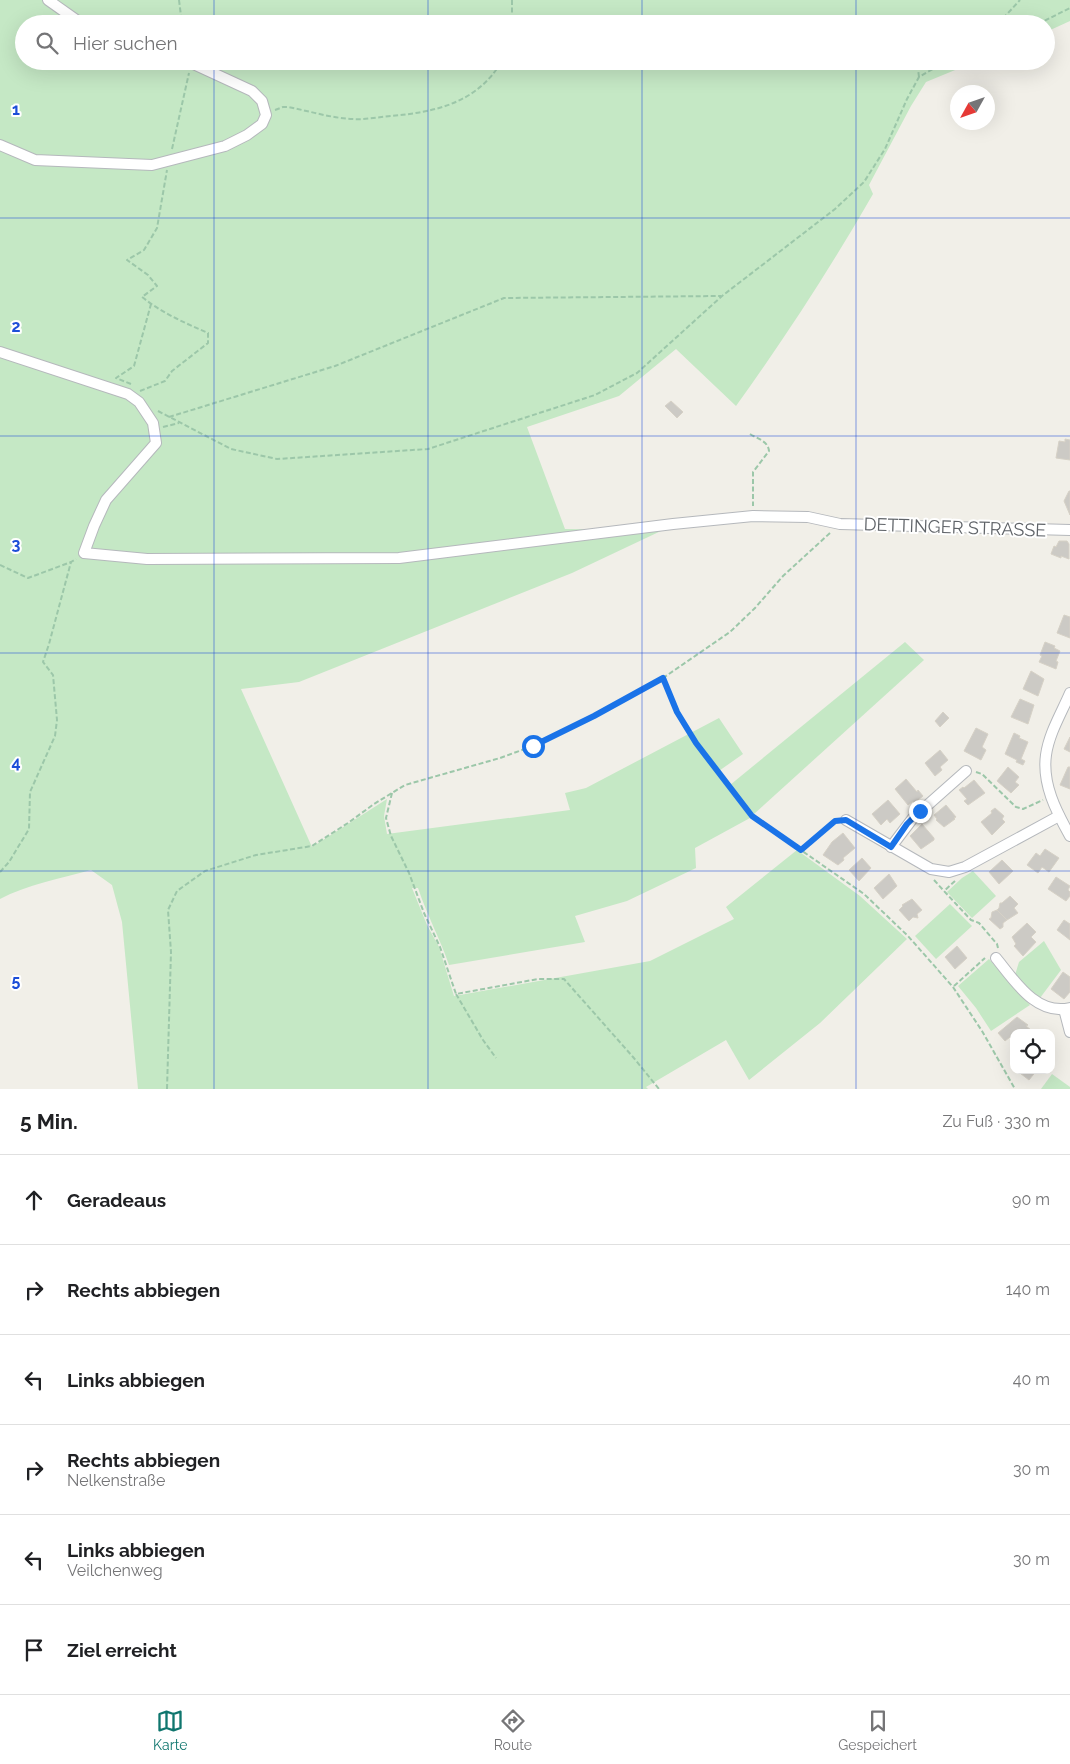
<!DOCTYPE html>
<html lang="de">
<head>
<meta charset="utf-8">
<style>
  body { margin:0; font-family:Raleway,sans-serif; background:#f2f2f2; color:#202124 }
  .controls { position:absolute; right:15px; bottom:15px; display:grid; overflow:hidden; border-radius:10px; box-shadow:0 5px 20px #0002 }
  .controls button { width:45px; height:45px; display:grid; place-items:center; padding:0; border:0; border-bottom:1px solid #e0e0e0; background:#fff; color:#202124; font:25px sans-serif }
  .compass { position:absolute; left:950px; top:85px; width:45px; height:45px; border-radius:50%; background:#fff; box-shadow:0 5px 20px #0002; rotate:230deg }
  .stop { position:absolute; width:15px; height:15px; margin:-11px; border:4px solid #1a73e8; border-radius:50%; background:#fff }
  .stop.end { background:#1a73e8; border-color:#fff; box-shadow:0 1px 5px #0008 }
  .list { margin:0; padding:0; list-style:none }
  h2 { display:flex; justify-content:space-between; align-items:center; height:65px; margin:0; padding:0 20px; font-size:21px }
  h2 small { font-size:16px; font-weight:400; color:#757577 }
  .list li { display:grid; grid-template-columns:32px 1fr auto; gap:15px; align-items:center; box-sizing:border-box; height:90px; padding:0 20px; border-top:1px solid #e0e0e0 }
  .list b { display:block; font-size:19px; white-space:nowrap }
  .list p { margin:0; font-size:16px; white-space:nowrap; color:#757577 }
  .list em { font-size:16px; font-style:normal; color:#757577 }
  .icon { flex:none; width:28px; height:28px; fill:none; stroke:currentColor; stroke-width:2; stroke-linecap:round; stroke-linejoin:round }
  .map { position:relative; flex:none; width:1070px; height:1089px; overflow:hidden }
  .search { position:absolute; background:#fff; box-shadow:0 5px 20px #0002; left:15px; right:15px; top:15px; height:55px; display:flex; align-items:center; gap:12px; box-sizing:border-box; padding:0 18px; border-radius:28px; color:#757577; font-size:19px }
  .sheet { height:605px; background:#fff }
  nav { display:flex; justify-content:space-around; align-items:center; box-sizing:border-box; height:70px; border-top:1px solid #e0e0e0; background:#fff; font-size:14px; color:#757577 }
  nav a { display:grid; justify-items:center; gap:2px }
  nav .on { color:#0f766e }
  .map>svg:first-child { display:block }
  .green { fill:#c5e8c5 }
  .building { fill:#cccac5; stroke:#d6d1c6 }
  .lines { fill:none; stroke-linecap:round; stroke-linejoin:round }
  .minor-casing { stroke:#b5b8bc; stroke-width:12 }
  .path { stroke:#9cc7a9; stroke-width:2; stroke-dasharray:5 2.5; stroke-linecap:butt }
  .minor { stroke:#fff; stroke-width:10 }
  .route { stroke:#1a73e8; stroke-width:6 }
  .grid { fill:none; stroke:#1d4ed8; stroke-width:1; stroke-opacity:0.55 }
  .labels { text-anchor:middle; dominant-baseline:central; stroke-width:4; stroke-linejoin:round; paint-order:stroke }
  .street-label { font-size:18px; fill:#5f6368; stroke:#fff }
  .grid-label { font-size:16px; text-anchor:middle; font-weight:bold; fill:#1d4ed8; stroke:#fff; stroke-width:4; stroke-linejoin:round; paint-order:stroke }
</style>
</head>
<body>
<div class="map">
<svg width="1070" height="1089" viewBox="0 0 1070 1089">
  <rect width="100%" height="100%" fill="#f1efe8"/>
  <g class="green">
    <path d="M0 0H1070V21L1046 32V24H24V61H977L926 82 911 106 869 185 873 194C831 267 785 338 736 406L676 349 619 396 527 427 565 529 663 530 572 573 299 682 241 689 312 847 387 799 384 816 387 834 570 810 565 793 586 788 719 718 743 754 716 773 750 818 695 848 696 868 627 901 575 916 585 942 449 965C440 939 427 915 418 888H412L427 925 439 947 454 996 460 995 650 961 734 919 726 907 797 850 860 896 907 939 820 1023 749 1080 726 1040 646 1087 648 1089H138L122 922 112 885 91 870C62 878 26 885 0 899Z"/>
    <polygon points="905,642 924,660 754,814 730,785"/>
    <polygon points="973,871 996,896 972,918 947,892 962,878"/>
    <polygon points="950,904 972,926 936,959 915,936"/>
    <polygon points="1044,941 1061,970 1040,998 1030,991 1015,975 1019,962"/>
    <polygon points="989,959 1030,1005 991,1031 976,1008 958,986"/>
    <polygon points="1052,1074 1070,1087 1070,1089 1041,1089"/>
  </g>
  <g class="building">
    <polygon points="671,401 683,412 677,418 665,406"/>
    <polygon points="1065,439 1070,440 1070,460 1056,458 1059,441 1065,442"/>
    <polygon points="1069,491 1070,491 1070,515 1064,501"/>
    <polygon points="1059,541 1067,541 1069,544 1069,559 1061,556 1061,558 1051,554 1054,546 1056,547"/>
    <polygon points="1064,615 1070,617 1070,638 1057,633"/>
    <polygon points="1045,642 1055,646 1054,648 1060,651 1056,661 1058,662 1056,669 1039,662 1042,656 1040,655"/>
    <polygon points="1031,671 1044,679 1038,696 1023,689"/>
    <polygon points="1020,699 1034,705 1028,724 1011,717"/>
    <polygon points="943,712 949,718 940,727 935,721"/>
    <polygon points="976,728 988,734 982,747 986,750 981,760 964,751"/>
    <polygon points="1014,733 1020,736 1019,738 1028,742 1021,759 1025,761 1023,765 1016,762 1017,760 1005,754"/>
    <polygon points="1070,737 1070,752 1064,749"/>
    <polygon points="940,750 948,760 940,767 942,770 935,776 925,763"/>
    <polygon points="1008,767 1019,777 1015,782 1019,785 1011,793 997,781"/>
    <polygon points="1068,767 1070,767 1070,789 1060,785"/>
    <polygon points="906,779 917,792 918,790 923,796 914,803 913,801 908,805 895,789"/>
    <polygon points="974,780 985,793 968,805 964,801 967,799 959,790 963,787 964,788"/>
    <polygon points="888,800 900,814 890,823 887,819 881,825 872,814"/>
    <polygon points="946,805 956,817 954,818 955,819 944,827 936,820 937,819 934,815"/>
    <polygon points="995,808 1004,816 1002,819 1005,822 992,835 981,822 992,813 991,811"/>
    <polygon points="922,824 934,838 934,840 921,849 910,836"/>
    <polygon points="843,833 855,848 843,858 844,860 838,865 823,855 832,842"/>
    <polygon points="1045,849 1059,858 1049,872 1042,867 1038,873 1027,865 1036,853 1040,856"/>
    <polygon points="862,858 871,868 859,881 849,870"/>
    <polygon points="1002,860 1013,871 999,884 989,872"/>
    <polygon points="889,874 897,886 883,899 874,888"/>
    <polygon points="1056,877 1070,886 1068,890 1070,892 1070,896 1066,901 1048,889"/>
    <polygon points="1010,896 1018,904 1014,908 1018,913 1007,920 997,910 999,908 1000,903 1002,903"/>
    <polygon points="912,899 922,910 917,914 918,918 913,917 909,921 899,910 903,906 902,905"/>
    <polygon points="997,910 1007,920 1003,923 1003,927 1000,929 989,919 991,918 992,912"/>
    <polygon points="1064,920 1070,924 1070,940 1057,930"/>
    <polygon points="1027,923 1036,932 1031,937 1036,942 1023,956 1014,946 1016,944 1012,937"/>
    <polygon points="957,946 967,958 955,969 945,957"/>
    <polygon points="1063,972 1070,977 1070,992 1064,999 1051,989"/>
    <polygon points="1017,1017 1028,1025 1026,1026 1031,1030 1029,1033 1014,1033 1014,1041 1010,1037 1005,1041 998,1033"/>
    <polygon points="1016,1070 1037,1070 1029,1080"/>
  </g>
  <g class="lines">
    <g class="minor-casing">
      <g id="minor">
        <polyline points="48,0 82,24"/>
        <polyline points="0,145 35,160 152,165 225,146 247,135 262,124 266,115 262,101 252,91 187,61"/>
        <polyline points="0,352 128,394 139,402 153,423 156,443 106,500 94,526 84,553 147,559 399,558 673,524 753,516 808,517 840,524 1070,530"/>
        <path d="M1070 693C1062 712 1049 733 1046 755 1042 784 1056 811 1070 836"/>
        <polyline points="846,820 931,869 949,872 965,867 1059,816"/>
        <polyline points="891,847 913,818 966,771"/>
        <path d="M996 958C1014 980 1036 1016 1070 1008"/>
        <polyline points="1064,1009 1070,1032"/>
      </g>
    </g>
    <g class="path">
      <polyline points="179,0 182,24"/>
      <polyline points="512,0 512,24"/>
      <polyline points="998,24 1020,0"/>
      <polyline points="1038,24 1070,8"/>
      <polyline points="919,77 918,69 920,61"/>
      <path d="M275 110 283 107H288C309 111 331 118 352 119 365 120 378 117 391 116 436 112 477 103 502 61"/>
      <polyline points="172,149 189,73"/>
      <polyline points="131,384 116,378 134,366 151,304"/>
      <path d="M140 391 165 381 172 371 208 343V333C185 323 162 313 142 297L157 286 148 275 127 260 144 250 157 228 167 170"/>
      <polyline points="158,411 231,449 277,459 428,449 595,395 637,373 722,296 835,209 864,182 885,149 907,99 919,77 938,66 954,61"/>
      <polyline points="169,417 335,366 504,298 721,296"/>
      <polyline points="163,427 179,423"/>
      <path d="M750 434C758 439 768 441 769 451L753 472V506"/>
      <polyline points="830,533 783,576 755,608 730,632 663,678 677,712 696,743 752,816 864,894 908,936 953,987 982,1031 1015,1089"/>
      <polyline points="0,565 28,578 71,562 76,559"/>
      <polyline points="976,772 982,774 1016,807 1023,809 1043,800"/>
      <polyline points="392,793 386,818 391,836 409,873 424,913 440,947 456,994 538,979 564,979 633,1057 659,1089"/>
      <polyline points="801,850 836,821"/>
      <polyline points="0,872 9,862 29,829 30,792 55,736 57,720 53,675 43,662 49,644 71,562"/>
      <polyline points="934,880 944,891"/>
      <polyline points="955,881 944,891 971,920 979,923 997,944 998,948"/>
      <polyline points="954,986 985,958"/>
      <polyline points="456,994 483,1040 496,1058"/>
      <polyline points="167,1089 171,952 168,910 177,891 205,871 256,855 312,846 348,823 374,804 405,785 500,758 533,746 594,716 663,678"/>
    </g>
    <use href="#minor" class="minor"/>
  </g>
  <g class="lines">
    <polyline class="route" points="533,746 594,716 663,678 677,712 696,743 752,816 801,850 835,821 846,820 891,847 907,824 920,811"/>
  </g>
  <path class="grid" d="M214 0V24M428 0V24M642 0V24M856 0V24M214 61V1089M428 61V1089M642 61V1089M856 61V1089M0 218H1070M0 436H1070M0 653H1070M0 871H1070"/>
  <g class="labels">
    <g class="street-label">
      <text transform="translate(955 527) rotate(2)">DETTINGER STRASSE</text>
    </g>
  </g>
  <g class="grid-label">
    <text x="16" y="115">1</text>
    <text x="16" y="332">2</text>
    <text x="16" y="550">3</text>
    <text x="16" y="768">4</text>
    <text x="16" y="986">5</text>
  </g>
</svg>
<div class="controls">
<button><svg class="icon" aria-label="locate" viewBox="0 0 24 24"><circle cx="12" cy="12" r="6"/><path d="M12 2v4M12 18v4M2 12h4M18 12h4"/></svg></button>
</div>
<svg class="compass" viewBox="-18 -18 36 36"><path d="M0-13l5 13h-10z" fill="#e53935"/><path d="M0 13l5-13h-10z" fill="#757577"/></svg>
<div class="stop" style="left:533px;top:746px"></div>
<div class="stop end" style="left:920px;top:811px"></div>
<div class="search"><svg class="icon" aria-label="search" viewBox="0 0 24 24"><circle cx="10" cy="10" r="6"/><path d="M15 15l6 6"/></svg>Hier suchen</div>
</div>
<section class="sheet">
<h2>5 Min.<small>Zu Fuß · 330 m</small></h2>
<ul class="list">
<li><svg class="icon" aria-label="ahead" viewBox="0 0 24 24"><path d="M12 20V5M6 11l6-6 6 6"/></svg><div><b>Geradeaus</b></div><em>90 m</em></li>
<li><svg class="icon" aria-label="right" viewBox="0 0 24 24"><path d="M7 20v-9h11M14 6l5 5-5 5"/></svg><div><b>Rechts abbiegen</b></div><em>140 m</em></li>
<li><svg class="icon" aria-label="left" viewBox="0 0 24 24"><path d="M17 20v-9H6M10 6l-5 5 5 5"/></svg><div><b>Links abbiegen</b></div><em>40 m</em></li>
<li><svg class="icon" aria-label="right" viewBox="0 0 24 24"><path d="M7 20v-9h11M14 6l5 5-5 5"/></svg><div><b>Rechts abbiegen</b><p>Nelkenstraße</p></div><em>30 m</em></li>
<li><svg class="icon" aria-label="left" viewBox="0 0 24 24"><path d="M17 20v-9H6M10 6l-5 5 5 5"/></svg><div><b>Links abbiegen</b><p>Veilchenweg</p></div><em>30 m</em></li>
<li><svg class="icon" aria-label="arrive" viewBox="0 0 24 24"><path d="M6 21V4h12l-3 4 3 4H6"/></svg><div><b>Ziel erreicht</b></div></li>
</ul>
</section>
<nav>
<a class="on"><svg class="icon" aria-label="map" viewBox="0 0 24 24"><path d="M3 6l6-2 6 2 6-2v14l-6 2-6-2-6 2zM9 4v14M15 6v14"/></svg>Karte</a>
<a><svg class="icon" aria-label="directions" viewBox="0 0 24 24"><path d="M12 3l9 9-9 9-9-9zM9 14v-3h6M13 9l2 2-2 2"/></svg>Route</a>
<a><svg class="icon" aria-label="saved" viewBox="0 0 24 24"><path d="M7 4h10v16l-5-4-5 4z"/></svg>Gespeichert</a>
</nav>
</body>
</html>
